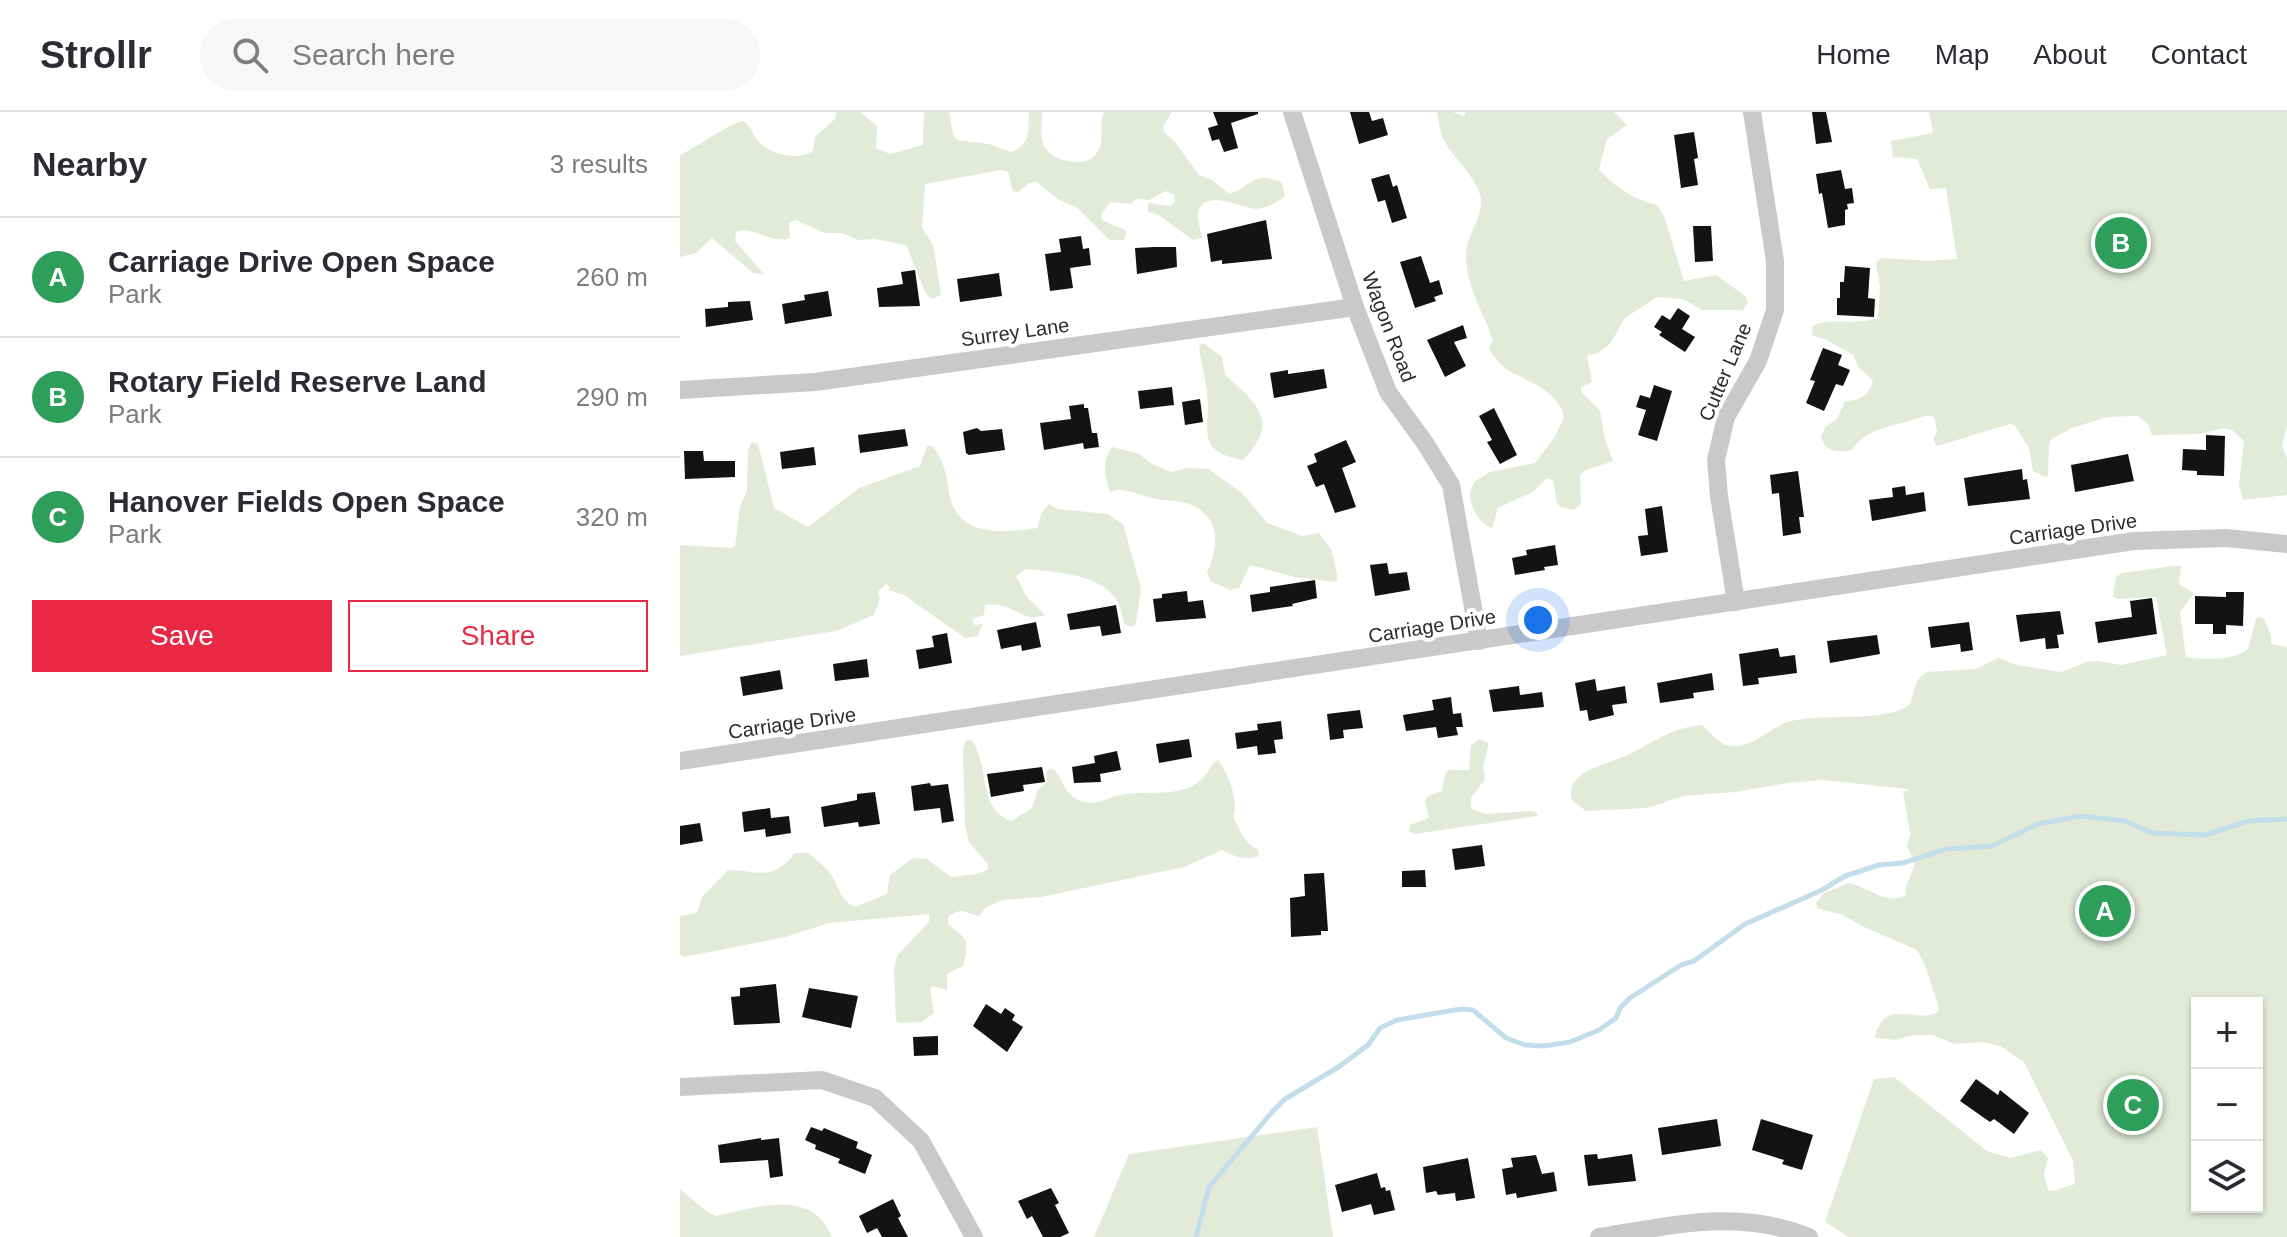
<!DOCTYPE html>
<html lang="en">
<head>
<meta charset="utf-8">
<style>
  body { margin:0; font-family:Arial,sans-serif; background:#f7f7f7; color:#2b2b33 }
  .controls { position:absolute; right:24px; bottom:24px; display:grid; overflow:hidden; border-radius:0px; box-shadow:0 2px 6px #0004 }
  .controls button { width:72px; height:72px; display:grid; place-items:center; padding:0; border:0; border-bottom:2px solid #e1e1e2; background:#fff; color:#2b2b33; font:40px sans-serif }
  .you { position:absolute; left:858px; top:508px; width:28px; height:28px; margin:-20px; border:6px solid #fff; border-radius:50%; background:#1a73e8; box-shadow:0 0 0 12px #1a73e833 }
  .badge { display:grid; place-items:center; width:52px; height:52px; border-radius:50%; background:#e92843; color:#fff; font-size:26px; font-weight:700 }
  .pin { position:absolute; translate:-50% -50%; border:4px solid #fff; box-shadow:0 2px 8px #0006 }
  .list { margin:0; padding:0; list-style:none }
  h2 { display:flex; justify-content:space-between; align-items:center; height:104px; margin:0; padding:0 32px; font-size:34px }
  h2 small { font-size:26px; font-weight:400; color:#7c7c81 }
  .list li { display:grid; grid-template-columns:52px 1fr auto; gap:24px; align-items:center; box-sizing:border-box; height:120px; padding:0 32px; border-top:2px solid #e1e1e2 }
  .list b { display:block; font-size:30px; white-space:nowrap }
  .list p { margin:0; font-size:26px; white-space:nowrap; color:#7c7c81 }
  .list em { font-size:26px; font-style:normal; color:#7c7c81 }
  .actions { display:flex; gap:16px; padding:24px 32px }
  .actions a { flex:1; padding:18px 0; border:2px solid #e92843; border-radius:0px; text-align:center; font-size:28px; color:#e92843 }
  .actions .main { background:#e92843; color:#fff }
  .icon { flex:none; width:44px; height:44px; fill:none; stroke:currentColor; stroke-width:2; stroke-linecap:round; stroke-linejoin:round }
  .map { position:relative; flex:none; width:1607px; height:1125px; overflow:hidden }
  header { display:flex; align-items:center; gap:48px; box-sizing:border-box; height:112px; padding:0 40px; background:#fff; border-bottom:2px solid #e1e1e2 }
  header strong { font-size:38px }
  nav { display:flex; gap:44px; margin-inline-start:auto; font-size:28px }
  .search { width:560px; height:72px; background:#f7f7f7; display:flex; align-items:center; gap:20px; box-sizing:border-box; padding:0 28px; border-radius:44px; color:#7c7c81; font-size:30px }
  main { display:flex }
  aside { flex:1; background:#fff }
  .map>svg:first-child { display:block }
  .green { fill:#e3ead8; fill-rule:evenodd }
  .lines { fill:none; stroke-linecap:round; stroke-linejoin:round }
  .stream { stroke:#c3deeb; stroke-width:5 }
  .building { fill:#131313 }
  .minor { stroke:#c9c9c9; stroke-width:18 }
  .labels { text-anchor:middle; dominant-baseline:central; stroke-width:8; stroke-linejoin:round; paint-order:stroke }
  .street-label { font-size:20px; fill:#2c2c2c; stroke:#fff }
</style>
</head>
<body>
<header>
<strong>Strollr</strong>
<div class="search"><svg class="icon" aria-label="search" viewBox="0 0 24 24"><circle cx="10" cy="10" r="6"/><path d="M15 15l6 6"/></svg>Search here</div>
<nav><a>Home</a><a>Map</a><a>About</a><a>Contact</a></nav>
</header>
<main>
<aside>
<h2>Nearby<small>3 results</small></h2>
<ul class="list">
<li><span class="badge" style="background:#2e9e5b">A</span><div><b>Carriage Drive Open Space</b><p>Park</p></div><em>260 m</em></li>
<li><span class="badge" style="background:#2e9e5b">B</span><div><b>Rotary Field Reserve Land</b><p>Park</p></div><em>290 m</em></li>
<li><span class="badge" style="background:#2e9e5b">C</span><div><b>Hanover Fields Open Space</b><p>Park</p></div><em>320 m</em></li>
</ul>
<div class="actions"><a class="main">Save</a><a>Share</a></div>
</aside>
<div class="map">
<svg width="1607" height="1125" viewBox="0 0 1607 1125">
  <rect width="100%" height="100%" fill="#fff"/>
  <g class="green">
    <path d="M156 0H180L197 14 196 36 210 42 243 33 244 0H269L273 22 277 28 309 32 331 40C351 33 348 19 349 0H362C362 11 359 28 366 37 375 50 406 56 416 42 426 28 418 15 424 0H492L483 14 484 20 495 30 519 63 532 68 550 82C572 73 575 58 602 71L605 84C599 90 585 97 576 97 565 97 522 75 518 101 517 108 521 119 522 126L513 128 477 102 468 100V91L490 94 495 90 494 83 486 79 469 88 456 87 451 92 430 90 421 103 422 108 447 119 444 128H429L397 96 378 87 357 70 349 71 338 80 333 79 328 60 321 58 245 72 242 115 253 133 261 183 252 187 246 182 226 133 195 127 178 128 162 121H144L116 108 109 111 110 126C91 133 74 113 56 120L55 129 84 162 73 161 32 126 16 141 0 145V43C18 35 49 11 64 9 71 15 73 24 79 30 92 43 118 49 133 39L135 25 155 7Z"/>
    <path d="M757 0H773L784 4 786 0H934L947 13 927 27 919 58C937 76 952 87 977 93L984 104 1004 169 1036 163 1065 184 1068 190 1063 198H1022L1003 187 977 185 945 206 930 232 918 241 907 243 912 270 901 275V280L920 299 925 328 933 349 906 358 900 363 901 392 894 398 881 395 877 391 873 368 867 366 854 379 818 396 812 416C800 413 790 395 790 382 790 378 793 373 795 369L810 360 855 351 874 326 884 306C879 278 848 270 826 257 819 252 814 244 809 237L813 228C803 200 785 172 786 141 787 123 803 105 801 87 797 63 771 46 762 24 759 17 759 8 757 0Z"/>
    <path d="M1249 0H1607V315L1602 334 1607 346V383L1563 388 1559 374 1564 329 1552 318 1544 316 1519 322 1472 323 1468 312 1458 304 1427 305 1392 316 1372 327 1369 332 1368 364 1366 365 1353 359 1349 336 1335 314 1330 312 1257 334 1253 327 1257 319 1255 307 1252 304H1244C1219 314 1187 314 1172 338 1157 341 1146 340 1141 325L1145 315 1157 307 1165 289C1180 289 1190 283 1193 268L1179 256 1173 243 1147 228 1132 223 1133 214C1148 205 1178 214 1198 206L1200 175 1196 150 1202 146 1249 149 1277 147 1266 76 1250 77 1237 47 1213 45 1211 29 1253 21Z"/>
    <path d="M520 232H525L542 245 545 262C573 291 603 306 563 348 512 339 532 315 527 281 525 266 522 251 519 237Z"/>
    <path d="M72 330 78 332 94 396 128 415 179 376 240 354 247 334H252C264 347 267 365 269 381 277 426 323 421 357 416L361 402 369 392 378 397 428 402 443 412 461 476 456 512 451 515 444 512C442 504 441 494 436 487 418 461 374 460 346 457L336 464 346 484 365 503C342 513 332 488 305 493L304 503 292 507 294 513 303 512 298 524 285 526 224 483 208 478 210 475 206 472 198 480 200 486 194 503 156 519 0 544V433L52 436 55 434 60 394 67 379 68 338Z"/>
    <path d="M432 335 459 342 472 352 491 360 508 356 528 357 561 380 587 411 622 424 639 421 652 439 658 468 654 470 615 465 570 453 559 476 551 478 531 470 527 460C539 434 541 404 509 392 498 388 483 389 472 386 458 383 443 374 430 380 424 364 422 349 432 335Z"/>
    <path d="M1493 454H1501L1499 472 1514 481 1500 500 1506 545C1525 548 1553 549 1568 537L1576 506 1580 505 1584 507 1591 523V532L1607 535V1125H1169L1145 1110 1194 967 1214 965 1307 1039 1330 1046 1361 1038 1368 1046 1364 1063 1368 1078 1373 1079 1395 1072 1393 1049 1344 950 1320 934 1303 930 1275 932 1252 923H1233L1216 928 1195 926C1203 885 1236 911 1256 901L1259 896 1245 853 1237 838 1182 814 1163 803 1137 796 1136 791 1144 781 1169 771C1189 775 1205 794 1226 783V775L1235 752 1227 734 1230 722 1223 679H1228V677L1143 668 1108 671 1055 680 1003 684 967 696 906 699 892 688C884 659 926 653 945 644 974 631 989 616 1022 613 1030 620 1041 634 1052 634 1072 636 1090 616 1108 610 1140 600 1207 612 1230 592 1234 581 1235 566 1247 560L1296 557 1318 546 1336 553 1382 560 1406 550 1417 549 1441 553 1487 543 1476 485 1437 487 1433 484 1436 465 1442 461ZM1517 891H1577V1095H1517Z"/>
    <polygon points="800,627 809,631 803,655 805,667 791,686 791,697 806,702 850,699 856,700 858,704 734,722 729,719 730,713 749,706 745,689 748,684 762,679 765,661 769,658 789,658 791,633"/>
    <path d="M291 628C310 650 297 698 331 709L352 696 358 678 367 670 366 660 371 656C384 663 380 679 398 688 416 696 429 684 446 682 480 678 515 689 533 651L538 648C549 663 559 688 553 705 561 719 563 730 578 738L579 744C567 749 553 744 542 738L504 755 361 785 322 788 305 796 299 804C284 801 284 794 268 805V812C288 828 290 828 283 854L267 862V878L253 874 250 877 254 901 242 910 219 911 216 909 214 857 217 844 249 810V802L149 811 105 825 4 845 0 842V804L17 801 22 785 48 758C80 759 91 770 115 741H128C135 747 147 756 152 764 158 775 162 790 175 795L207 782 210 763 233 746 247 747 271 765 296 762 307 758 308 752 289 730 285 712 283 639 285 629Z"/>
    <polygon points="637,1015 653,1125 414,1125 449,1042"/>
    <path d="M0 1077 26 1099 36 1104C76 1096 132 1075 152 1125H0Z"/>
  </g>
  <g class="lines">
    <polyline class="stream" points="516,1125 529,1075 592,1000 605,987 660,954 688,933 700,916 717,908 781,897 793,898 826,926 845,933 864,934 890,930 919,918 936,906 940,896 950,886 1001,853 1014,849 1065,812 1142,778 1165,764 1199,753 1223,751 1266,737 1312,734 1358,712 1400,704 1445,709 1472,721 1525,723 1568,709 1607,707"/>
  </g>
  <g class="building">
    <polygon points="533,0 578,0 578,2 551,11 558,36 544,40 539,27 532,29 528,16 538,13"/>
    <polygon points="670,0 689,0 692,9 703,6 708,23 679,32"/>
    <polygon points="1132,0 1146,0 1152,30 1136,32"/>
    <polygon points="1014,20 1018,46 1014,47 1018,73 1001,76 994,23"/>
    <polygon points="1161,58 1165,77 1172,76 1174,91 1167,92 1168,97 1165,98 1165,113 1148,116 1142,81 1139,82 1136,62"/>
    <polygon points="709,62 713,75 717,73 727,106 712,111 705,88 698,90 691,67"/>
    <polygon points="586,108 592,147 542,152 542,148 531,150 527,122"/>
    <polygon points="1013,114 1031,114 1033,149 1015,150"/>
    <polygon points="401,124 403,137 409,136 411,153 390,156 393,176 370,179 365,142 381,140 379,127"/>
    <polygon points="474,135 496,135 497,155 457,162 455,136"/>
    <polygon points="741,144 750,171 759,168 763,182 754,185 756,189 735,196 720,150"/>
    <polygon points="1165,154 1190,156 1188,186 1195,187 1194,205 1157,203 1157,186 1160,186 1160,170 1164,170"/>
    <polygon points="235,158 240,194 199,195 197,176 223,172 221,160"/>
    <polygon points="319,161 322,184 280,190 277,167"/>
    <polygon points="148,179 152,204 105,212 102,192 125,188 124,183"/>
    <polygon points="70,189 73,208 26,215 25,197 48,195 48,190"/>
    <polygon points="998,196 1010,204 1002,217 1015,225 1005,240 979,223 982,220 974,215 982,203 990,208"/>
    <polygon points="783,213 787,226 774,230 786,254 765,265 747,228"/>
    <polygon points="1143,236 1162,243 1158,253 1170,258 1163,274 1156,272 1144,299 1126,291 1135,269 1130,268"/>
    <polygon points="644,257 647,276 594,286 590,261 608,258 608,262"/>
    <polygon points="974,273 992,279 977,329 958,323 966,298 956,295 960,283 970,286"/>
    <polygon points="492,275 494,293 460,297 458,279"/>
    <polygon points="520,287 523,310 505,313 502,290"/>
    <polygon points="404,292 404,296 408,296 412,321 417,321 419,335 404,337 403,331 364,338 360,311 391,307 389,294"/>
    <polygon points="814,296 837,343 820,352 807,330 812,328 799,304"/>
    <polygon points="297,316 301,319 322,317 325,338 289,343 286,341 283,320"/>
    <polygon points="225,317 228,334 180,341 178,323"/>
    <polygon points="1526,323 1545,324 1544,364 1517,363 1517,359 1502,358 1503,337 1526,338"/>
    <polygon points="666,328 676,350 662,356 676,395 655,401 644,372 636,375 627,354 637,350 634,342"/>
    <polygon points="134,335 136,353 102,357 100,340"/>
    <polygon points="4,339 23,339 24,349 55,349 55,365 5,367"/>
    <polygon points="1448,342 1454,369 1395,380 1391,353"/>
    <polygon points="1342,357 1343,368 1347,367 1350,387 1288,394 1284,366"/>
    <polygon points="1118,359 1124,405 1119,405 1121,421 1103,424 1099,381 1092,382 1090,363"/>
    <polygon points="1225,374 1226,383 1244,380 1246,399 1192,409 1189,388 1213,385 1212,376"/>
    <polygon points="982,394 988,440 961,444 958,424 968,423 965,397"/>
    <polygon points="875,433 878,453 864,455 865,458 835,463 832,446 847,443 846,438"/>
    <polygon points="707,451 709,462 727,460 730,478 695,484 690,453"/>
    <polygon points="635,468 637,486 612,492 613,494 572,500 570,483 590,480 590,475"/>
    <polygon points="507,479 508,490 523,488 526,506 476,510 473,487 482,486 482,482"/>
    <polygon points="1546,480 1564,480 1563,514 1546,513 1546,522 1533,522 1533,512 1515,512 1515,484 1546,485"/>
    <polygon points="1472,486 1477,522 1418,531 1415,510 1452,505 1450,489"/>
    <polygon points="436,493 441,521 422,524 420,514 390,518 387,502"/>
    <polygon points="1380,499 1384,522 1377,523 1379,536 1366,537 1365,526 1340,530 1336,503"/>
    <polygon points="356,510 361,535 342,539 341,533 321,537 317,518"/>
    <polygon points="1289,510 1293,538 1281,540 1280,532 1251,536 1248,515"/>
    <polygon points="267,521 272,551 239,557 236,538 254,535 252,524"/>
    <polygon points="1197,523 1200,542 1150,551 1147,529"/>
    <polygon points="1098,536 1100,545 1115,543 1117,561 1078,566 1079,572 1063,574 1059,542"/>
    <polygon points="187,547 189,565 155,569 153,552"/>
    <polygon points="100,558 103,577 63,584 60,565"/>
    <polygon points="1032,561 1034,578 1013,581 1014,586 980,591 977,571"/>
    <polygon points="915,567 917,579 945,574 947,591 932,593 934,603 909,609 907,598 900,599 895,571"/>
    <polygon points="839,574 840,583 862,580 864,595 813,600 809,578"/>
    <polygon points="771,585 773,602 781,601 783,615 776,615 778,623 758,626 756,615 726,619 723,603 754,598 752,588"/>
    <polygon points="680,598 683,616 663,618 664,626 650,628 647,602"/>
    <polygon points="601,609 603,627 594,628 596,641 578,643 577,634 557,637 555,621 578,618 577,612"/>
    <polygon points="509,627 512,645 479,651 476,632"/>
    <polygon points="437,639 441,658 420,662 421,670 394,671 392,655 415,651 414,644"/>
    <polygon points="362,655 365,670 343,673 344,679 311,685 307,662"/>
    <polygon points="250,671 251,674 268,672 274,709 262,711 260,696 234,699 231,674"/>
    <polygon points="195,680 200,712 179,715 178,710 144,715 141,695 177,688 177,682"/>
    <polygon points="90,696 91,706 109,704 111,721 86,725 85,717 64,720 62,700"/>
    <polygon points="20,711 23,729 0,733 0,714"/>
    <polygon points="802,733 805,754 775,758 772,737"/>
    <polygon points="745,758 746,775 722,775 722,759"/>
    <polygon points="644,761 648,819 641,819 641,823 611,825 610,786 625,784 624,762"/>
    <polygon points="96,872 100,911 54,913 51,885 60,884 60,876"/>
    <polygon points="129,876 178,884 171,916 122,905"/>
    <polygon points="306,892 321,902 325,896 335,903 332,908 343,915 327,940 293,914"/>
    <polygon points="258,924 258,943 234,944 233,925"/>
    <polygon points="1296,967 1318,983 1320,978 1349,1001 1334,1022 1314,1007 1310,1010 1280,989"/>
    <polygon points="1037,1007 1041,1034 982,1043 978,1016"/>
    <polygon points="1081,1007 1133,1023 1122,1058 1102,1052 1104,1048 1072,1038"/>
    <polygon points="131,1015 142,1019 144,1016 178,1030 176,1036 192,1043 185,1062 158,1051 160,1047 135,1037 136,1033 125,1028"/>
    <polygon points="81,1026 81,1028 99,1026 103,1064 90,1066 88,1048 40,1051 38,1033"/>
    <polygon points="917,1042 918,1047 952,1042 956,1069 908,1074 904,1043"/>
    <polygon points="856,1043 862,1062 874,1060 877,1079 837,1086 836,1081 826,1083 822,1057 833,1055 831,1046"/>
    <polygon points="788,1046 795,1086 776,1089 775,1081 758,1083 756,1079 746,1081 743,1055"/>
    <polygon points="697,1061 701,1076 705,1075 706,1079 710,1078 715,1098 694,1103 691,1092 662,1100 655,1073"/>
    <polygon points="371,1076 379,1091 375,1093 389,1121 380,1125 363,1125 352,1104 347,1107 338,1089"/>
    <polygon points="213,1087 221,1104 218,1106 228,1125 202,1125 197,1116 187,1121 179,1104"/>
  </g>
  <g class="lines">
    <g class="minor">
      <polyline points="612,0 675,195 708,280 745,331 771,373 799,529"/>
      <polyline points="0,278 135,270 675,195"/>
      <polyline points="1056,490 1039,384 1036,348 1046,305 1078,249 1095,198 1095,149 1072,0"/>
      <polyline points="0,649 1454,429 1546,426 1607,432"/>
      <polyline points="0,975 142,968 195,986 241,1029 294,1125"/>
      <path d="M919 1125C992 1114 1058 1096 1129 1125"/>
    </g>
  </g>
  <g class="labels">
    <g class="street-label">
      <text transform="translate(709 215) rotate(69)">Wagon Road</text>
      <text transform="translate(335 220) rotate(-8)">Surrey Lane</text>
      <text transform="translate(1045 260) rotate(-67)">Cutter Lane</text>
      <text transform="translate(1393 417) rotate(-8)">Carriage Drive</text>
      <text transform="translate(752 514) rotate(-9)">Carriage Drive</text>
      <text transform="translate(112 611) rotate(-8)">Carriage Drive</text>
    </g>
  </g>
</svg>
<div class="controls">
<button>+</button>
<button>−</button>
<button><svg class="icon" aria-label="layers" viewBox="0 0 24 24"><path d="M12 4l9 5-9 5-9-5zM3 14l9 5 9-5"/></svg></button>
</div>
<div class="you"></div>
<div class="pin badge" style="left:1425px;top:799px;background:#2e9e5b">A</div>
<div class="pin badge" style="left:1441px;top:131px;background:#2e9e5b">B</div>
<div class="pin badge" style="left:1453px;top:993px;background:#2e9e5b">C</div>
</div>
</main>
</body>
</html>
